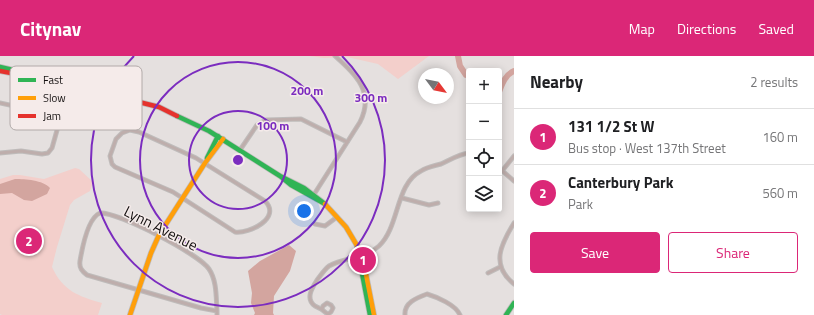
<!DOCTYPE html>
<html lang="en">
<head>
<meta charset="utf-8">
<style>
  body { margin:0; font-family:"Titillium Web",sans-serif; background:#f2f2f2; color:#202124 }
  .controls { position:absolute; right:12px; top:12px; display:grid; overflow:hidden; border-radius:4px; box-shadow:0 2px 10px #0003 }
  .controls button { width:36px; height:36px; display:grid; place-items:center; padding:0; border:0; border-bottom:1px solid #e0e0e0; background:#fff; color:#202124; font:20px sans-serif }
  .compass { position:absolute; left:418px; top:12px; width:36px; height:36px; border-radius:50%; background:#fff; box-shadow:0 2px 10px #0003; rotate:122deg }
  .you { position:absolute; left:304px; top:155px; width:14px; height:14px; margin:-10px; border:3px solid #fff; border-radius:50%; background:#1a73e8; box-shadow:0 0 0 6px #1a73e833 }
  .badge { display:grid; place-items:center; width:26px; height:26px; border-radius:50%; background:#db2777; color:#fff; font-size:13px; font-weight:700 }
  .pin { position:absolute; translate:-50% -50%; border:2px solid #fff; box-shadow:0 1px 4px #0006 }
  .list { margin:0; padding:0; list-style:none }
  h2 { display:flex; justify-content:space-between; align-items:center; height:52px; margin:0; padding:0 16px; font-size:17px }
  h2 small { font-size:13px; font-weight:400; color:#757577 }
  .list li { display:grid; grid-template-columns:26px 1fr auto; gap:12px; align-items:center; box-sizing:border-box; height:56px; padding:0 16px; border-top:1px solid #e0e0e0 }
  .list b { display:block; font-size:15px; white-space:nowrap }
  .list p { margin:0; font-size:13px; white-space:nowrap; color:#757577 }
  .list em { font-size:13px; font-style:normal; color:#757577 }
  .actions { display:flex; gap:8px; padding:12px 16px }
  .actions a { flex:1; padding:9px 0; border:1px solid #db2777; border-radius:4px; text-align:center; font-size:14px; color:#db2777 }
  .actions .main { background:#db2777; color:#fff }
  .icon { flex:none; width:22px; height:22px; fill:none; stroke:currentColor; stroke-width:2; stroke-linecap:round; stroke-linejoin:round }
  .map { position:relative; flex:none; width:514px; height:259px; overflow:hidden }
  header { display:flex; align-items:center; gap:24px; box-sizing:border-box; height:56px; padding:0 20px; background:#db2777; color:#fff }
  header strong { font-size:19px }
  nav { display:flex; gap:22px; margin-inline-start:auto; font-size:14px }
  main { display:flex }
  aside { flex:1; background:#fff }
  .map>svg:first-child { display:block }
  .green { fill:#f3cfcb }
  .water { fill:#d3a59f }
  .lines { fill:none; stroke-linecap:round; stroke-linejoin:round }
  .river { stroke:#d3a59f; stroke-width:6 }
  .street-casing { stroke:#bfbcbb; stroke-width:5 }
  .fast-casing { stroke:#bfbcbb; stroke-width:6 }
  .slow-casing { stroke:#bfbcbb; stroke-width:6 }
  .jam-casing { stroke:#bfbcbb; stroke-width:6 }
  .street { stroke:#beaeac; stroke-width:3 }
  .fast { stroke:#30b455; stroke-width:4.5 }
  .slow { stroke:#ff9f0a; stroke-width:4.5 }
  .jam { stroke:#e5322d; stroke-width:4.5 }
  .ring { fill:none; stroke:#7b2cbf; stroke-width:2 }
  .labels { text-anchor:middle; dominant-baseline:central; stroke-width:3; stroke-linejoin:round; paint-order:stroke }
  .street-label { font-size:15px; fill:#151111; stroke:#f5ebea }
  .key { fill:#f5ebea; stroke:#b2aaa9; stroke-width:1 }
  .key-label { font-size:11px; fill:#151111 }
  .centre { fill:#7b2cbf; stroke:#f5ebea; stroke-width:2 }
  .ring-label { font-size:12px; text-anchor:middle; font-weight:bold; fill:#7b2cbf; stroke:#f5ebea; stroke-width:3; stroke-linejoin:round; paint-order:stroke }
</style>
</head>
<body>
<header>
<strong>Citynav</strong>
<nav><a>Map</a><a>Directions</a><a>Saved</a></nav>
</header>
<main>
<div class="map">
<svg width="514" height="259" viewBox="0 0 514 259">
  <rect width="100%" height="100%" fill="#e5e0df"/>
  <g class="green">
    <polygon points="309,0 429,0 398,23 378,8 347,1 324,2"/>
    <path d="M75 112 79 113 93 126 90 135 74 144 70 149 57 191 52 211C63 235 78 240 102 247L98 259H2L0 258V123L13 119H20L44 123Z"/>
  </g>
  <g class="water">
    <path d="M15 123C25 123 43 124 50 132L47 138 32 145 24 144 12 137 0 138V128Z"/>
    <polygon points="289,189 296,195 290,215 274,240 273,257 274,259 254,259 255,257 251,247 252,237 248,215 260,205"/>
  </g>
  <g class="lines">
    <g class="river">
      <polyline points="458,0 460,10 466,19 469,20"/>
      <path d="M499 36C502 28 505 19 514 15"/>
    </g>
    <g class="street-casing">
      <g id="street">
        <polyline points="0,47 61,60"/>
        <path d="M130 74 139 76 196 102 265 145C282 162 249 178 235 176L173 136 115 111 112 108 110 100 116 83 122 77Z"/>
        <polyline points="240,94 257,69 266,64 301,63 347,86"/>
        <polyline points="0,97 21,95 42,98 48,97 52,92 70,28"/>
        <polyline points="499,112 514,125"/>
        <polyline points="502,115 514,100"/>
        <path d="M313 140 360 66C375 36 356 19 335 0"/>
        <polyline points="402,142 429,149 438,147"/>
        <path d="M514 167C501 188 490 209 514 228"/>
        <polyline points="315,168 325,170 337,161"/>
        <polyline points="488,217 500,211"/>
        <path d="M322 253 323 250 327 247 331 249 333 252 331 256 328 258C324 256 323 254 321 253 319 252 317 251 315 250 305 243 312 232 317 224 321 219 324 214 329 210 345 201 365 203 379 190 400 170 395 128 421 115 427 111 434 110 441 108 450 104 459 98 469 97"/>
        <path d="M217 255 201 252 87 219C82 215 79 212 80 205 82 193 88 162 100 157 118 156 199 198 209 213 217 225 216 241 217 255V259"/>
        <path d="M405 259C404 247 416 242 427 238 437 241 456 249 460 259"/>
      </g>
    </g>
    <g class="fast-casing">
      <g id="fast">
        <polyline points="0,11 13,14"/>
        <polyline points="177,60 209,75 280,120 291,129 325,148 304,132 280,120"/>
        <polyline points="207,102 218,80"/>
        <polyline points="357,191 370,259"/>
        <polyline points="506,259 514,247"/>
      </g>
    </g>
    <g class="slow-casing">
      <g id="slow">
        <polyline points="325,148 346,171 362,198 374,259"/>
        <polyline points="130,259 151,197 159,179 205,107 223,83"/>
      </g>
    </g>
    <g class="jam-casing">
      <polyline id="jam" points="0,15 58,26 159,51 177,60"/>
    </g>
    <use href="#street" class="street"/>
    <use href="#fast" class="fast"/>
    <use href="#slow" class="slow"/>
    <use href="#jam" class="jam"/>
  </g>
  <g class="ring">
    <circle cx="238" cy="104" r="49"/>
    <circle cx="238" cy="104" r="98"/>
    <path d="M342 0A147 147 0 1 1 134 0"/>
  </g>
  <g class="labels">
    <g class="street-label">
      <text transform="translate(161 172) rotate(27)">Lynn Avenue</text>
    </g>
  </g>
  <rect x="10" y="10" width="132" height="64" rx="6" class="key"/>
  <rect x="18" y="22" width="18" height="4" fill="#30b455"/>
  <rect x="18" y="40" width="18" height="4" fill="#ff9f0a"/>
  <rect x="18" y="58" width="18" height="4" fill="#e5322d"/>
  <g class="key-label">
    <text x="43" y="28">Fast</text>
    <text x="43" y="46">Slow</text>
    <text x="43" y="64">Jam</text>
  </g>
  <circle cx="238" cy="104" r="6" class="centre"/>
  <g class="ring-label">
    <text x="307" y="39">200 m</text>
    <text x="371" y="46">300 m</text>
    <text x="273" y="74">100 m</text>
  </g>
</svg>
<div class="controls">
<button>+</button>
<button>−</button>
<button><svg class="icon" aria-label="locate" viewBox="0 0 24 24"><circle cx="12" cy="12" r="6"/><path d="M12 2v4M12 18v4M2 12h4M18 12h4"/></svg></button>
<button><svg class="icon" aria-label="layers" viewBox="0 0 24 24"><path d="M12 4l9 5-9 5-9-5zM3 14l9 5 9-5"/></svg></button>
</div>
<svg class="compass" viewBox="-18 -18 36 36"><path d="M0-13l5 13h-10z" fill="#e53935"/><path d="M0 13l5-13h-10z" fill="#757577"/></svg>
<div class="you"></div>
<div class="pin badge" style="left:363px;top:204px">1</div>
<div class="pin badge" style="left:29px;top:185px">2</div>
</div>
<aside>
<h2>Nearby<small>2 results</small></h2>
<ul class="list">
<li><span class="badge">1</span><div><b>131 1/2 St W</b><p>Bus stop · West 137th Street</p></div><em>160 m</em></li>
<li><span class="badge">2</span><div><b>Canterbury Park</b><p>Park</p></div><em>560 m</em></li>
</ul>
<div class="actions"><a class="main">Save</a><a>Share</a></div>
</aside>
</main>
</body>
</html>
